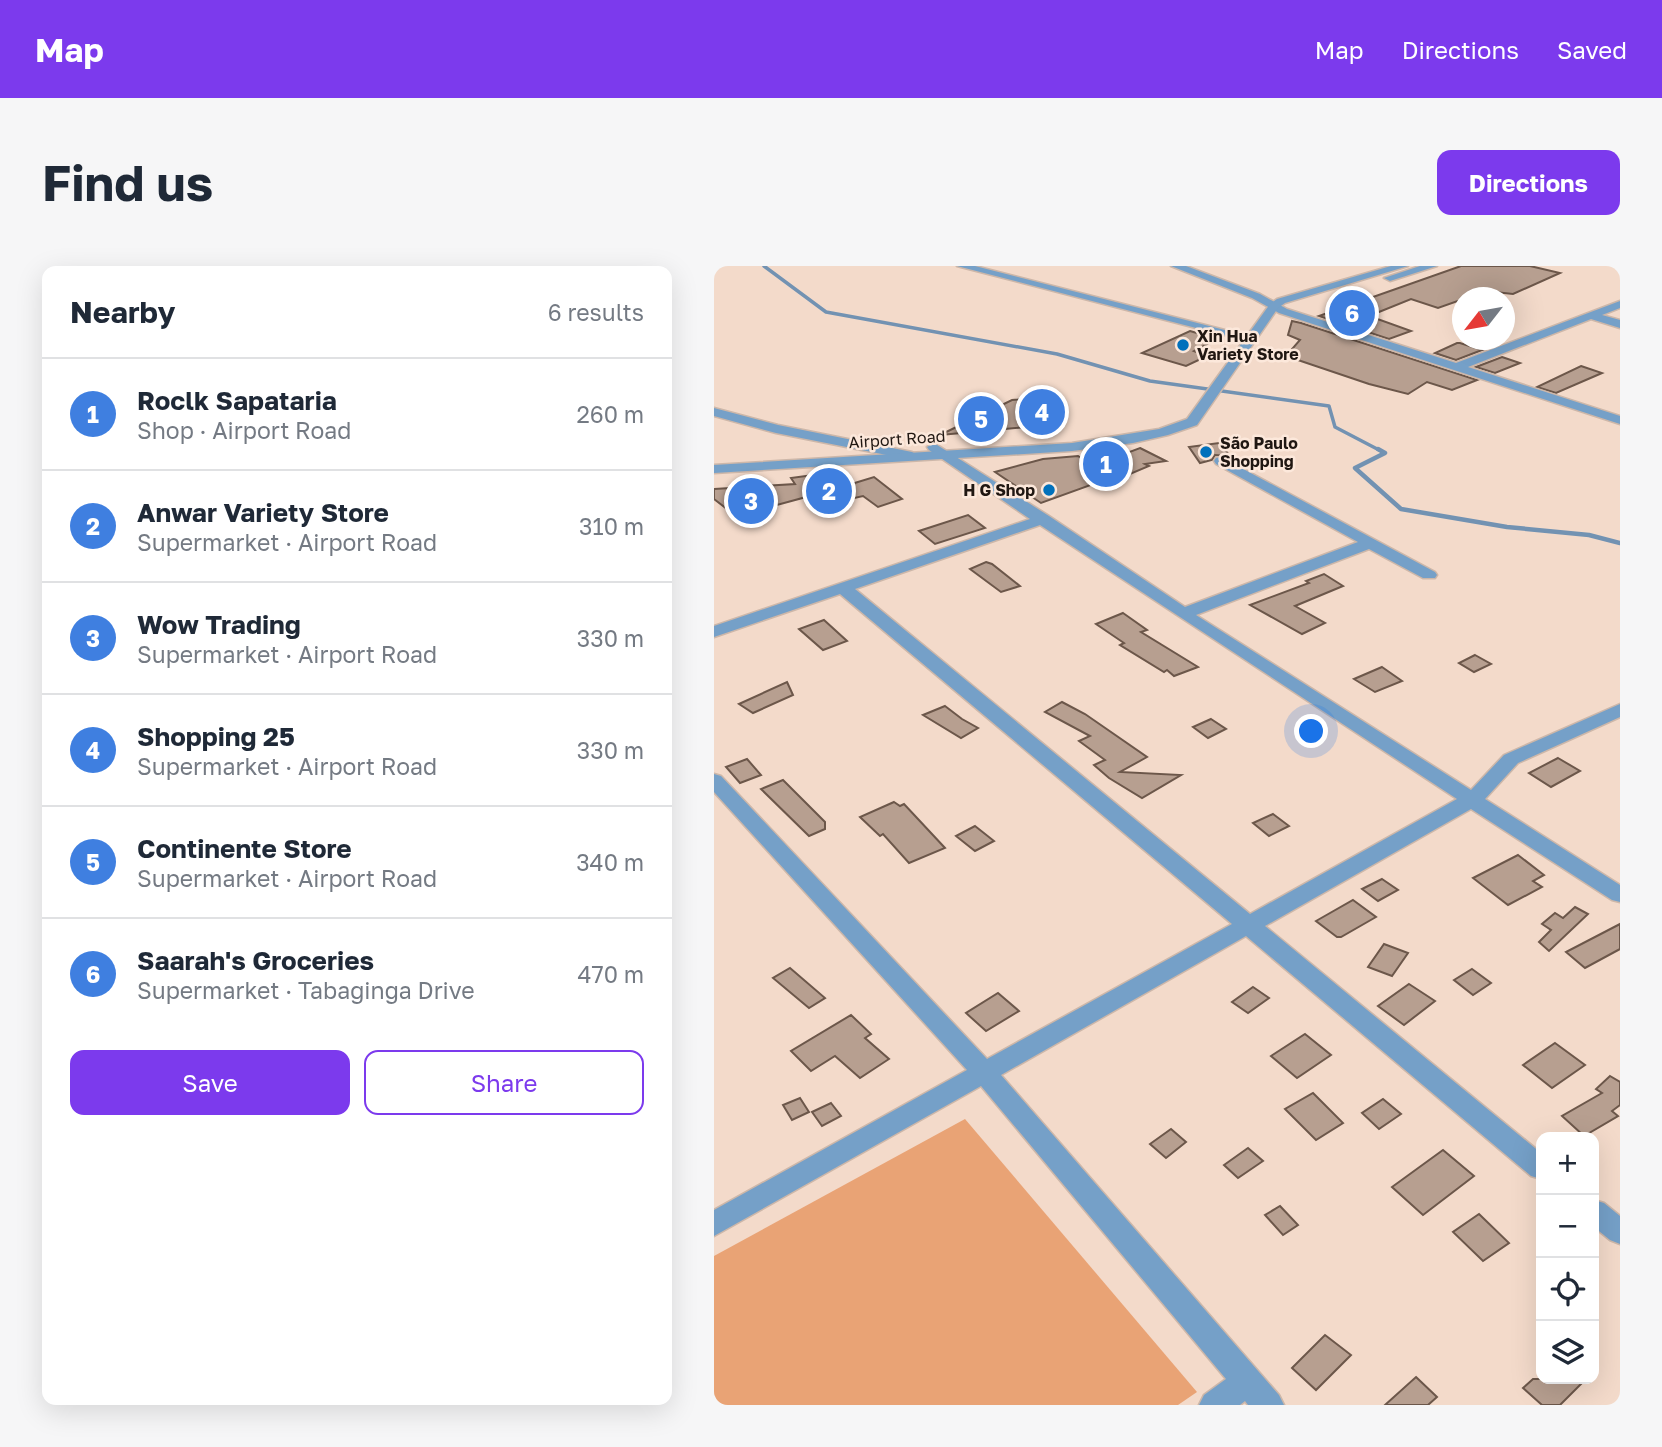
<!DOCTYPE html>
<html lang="en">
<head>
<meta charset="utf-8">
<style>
  body { margin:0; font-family:"Golos Text",sans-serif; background:#f6f6f7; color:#1f2937 }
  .controls { position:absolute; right:21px; bottom:21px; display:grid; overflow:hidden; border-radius:14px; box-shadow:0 7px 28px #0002 }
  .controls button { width:63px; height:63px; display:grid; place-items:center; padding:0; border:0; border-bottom:2px solid #e0e1e3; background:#fff; color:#1f2937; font:35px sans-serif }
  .compass { position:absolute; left:738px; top:21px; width:63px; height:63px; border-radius:50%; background:#fff; box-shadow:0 7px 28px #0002; rotate:239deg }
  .you { position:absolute; left:598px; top:466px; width:24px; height:24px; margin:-18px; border:5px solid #fff; border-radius:50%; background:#1a73e8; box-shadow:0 0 0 10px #1a73e833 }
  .badge { display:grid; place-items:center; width:46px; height:46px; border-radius:50%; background:#7c3aed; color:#fff; font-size:23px; font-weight:700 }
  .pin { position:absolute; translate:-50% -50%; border:4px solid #fff; box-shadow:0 2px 7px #0006 }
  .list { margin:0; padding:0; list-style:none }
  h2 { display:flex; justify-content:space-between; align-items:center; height:91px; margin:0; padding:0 28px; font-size:30px }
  h2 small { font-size:23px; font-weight:400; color:#747a83 }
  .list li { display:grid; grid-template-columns:46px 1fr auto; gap:21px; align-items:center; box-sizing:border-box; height:112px; padding:0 28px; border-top:2px solid #e0e1e3 }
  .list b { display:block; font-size:26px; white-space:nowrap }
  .list p { margin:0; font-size:23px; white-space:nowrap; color:#747a83 }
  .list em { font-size:23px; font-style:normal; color:#747a83 }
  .actions { display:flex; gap:14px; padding:21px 28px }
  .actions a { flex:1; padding:16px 0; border:2px solid #7c3aed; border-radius:14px; text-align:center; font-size:24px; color:#7c3aed }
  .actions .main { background:#7c3aed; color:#fff }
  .icon { flex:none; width:38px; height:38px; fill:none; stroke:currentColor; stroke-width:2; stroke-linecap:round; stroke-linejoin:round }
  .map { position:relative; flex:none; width:906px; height:1139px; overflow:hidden; border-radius:14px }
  header { display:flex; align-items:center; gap:42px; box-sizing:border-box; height:98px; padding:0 35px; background:#7c3aed; color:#fff }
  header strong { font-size:33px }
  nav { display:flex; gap:38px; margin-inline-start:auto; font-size:24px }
  .intro { display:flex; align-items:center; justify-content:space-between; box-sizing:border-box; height:168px; padding:0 42px }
  h1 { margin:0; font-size:49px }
  .button { padding:18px 32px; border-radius:14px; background:#7c3aed; color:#fff; font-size:24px; font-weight:700 }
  main { display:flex; gap:42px; padding:0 42px }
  aside { flex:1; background:#fff; border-radius:14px; box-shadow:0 7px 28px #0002 }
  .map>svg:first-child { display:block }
  .green { fill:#e9a375 }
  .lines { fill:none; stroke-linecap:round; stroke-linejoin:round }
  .stream-far1 { stroke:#7292b2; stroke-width:3.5 }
  .stream { stroke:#7292b2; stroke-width:4.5 }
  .building { fill:#b79f90; stroke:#6c574a; stroke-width:2 }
  .minor-casing { stroke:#cdb7a9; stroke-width:3 }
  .tertiary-casing { stroke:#cdb7a9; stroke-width:3 }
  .minor { fill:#75a0c8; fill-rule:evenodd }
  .tertiary { fill:#75a0c8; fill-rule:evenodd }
  .poi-dot { fill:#0171bc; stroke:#fce8db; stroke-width:2.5 }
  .labels { text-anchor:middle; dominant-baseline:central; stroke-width:5; stroke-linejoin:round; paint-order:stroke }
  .far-poi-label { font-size:16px; font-weight:bold; fill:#201712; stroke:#fce8db; text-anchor:start }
  .far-street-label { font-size:16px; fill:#201712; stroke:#fce8db }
</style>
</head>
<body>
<header>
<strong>Map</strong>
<nav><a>Map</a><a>Directions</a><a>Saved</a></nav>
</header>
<div class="intro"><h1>Find us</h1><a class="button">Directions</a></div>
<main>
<aside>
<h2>Nearby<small>6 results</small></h2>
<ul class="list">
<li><span class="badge" style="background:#3f7fe0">1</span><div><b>Roclk Sapataria</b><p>Shop · Airport Road</p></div><em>260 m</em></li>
<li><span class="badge" style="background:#3f7fe0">2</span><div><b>Anwar Variety Store</b><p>Supermarket · Airport Road</p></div><em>310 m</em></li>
<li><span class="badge" style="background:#3f7fe0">3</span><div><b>Wow Trading</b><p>Supermarket · Airport Road</p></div><em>330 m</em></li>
<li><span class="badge" style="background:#3f7fe0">4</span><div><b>Shopping 25</b><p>Supermarket · Airport Road</p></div><em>330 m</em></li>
<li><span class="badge" style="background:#3f7fe0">5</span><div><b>Continente Store</b><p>Supermarket · Airport Road</p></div><em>340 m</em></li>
<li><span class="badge" style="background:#3f7fe0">6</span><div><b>Saarah's Groceries</b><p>Supermarket · Tabaginga Drive</p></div><em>470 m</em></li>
</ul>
<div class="actions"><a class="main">Save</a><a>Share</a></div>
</aside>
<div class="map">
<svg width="906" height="1139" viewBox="0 0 906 1139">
  <rect width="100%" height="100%" fill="#f3daca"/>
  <polygon class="green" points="251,853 483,1126 464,1139 0,1139 0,990"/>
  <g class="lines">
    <polyline class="stream-far1" points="50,0 112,46 343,88 436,115 615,140 621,161 667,185"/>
    <polyline class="stream" points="664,183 671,187 641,202 687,243 793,261 875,269 906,277"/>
  </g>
  <g class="building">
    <polygon points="747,0 816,0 846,7 799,28 772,25 724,42 697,33 655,50 697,65 675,73 605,50"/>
    <polygon points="578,55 587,57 763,114 738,124 713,116 694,128 655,118 572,90 586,74 574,69"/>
    <polygon points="476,65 503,73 480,85 493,90 472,100 428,87"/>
    <polygon points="743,77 746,77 768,84 742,94 721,87"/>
    <polygon points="788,91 806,97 781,107 762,101"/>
    <polygon points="867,100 888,107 842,127 823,121"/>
    <polygon points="339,131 346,158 226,169 298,134"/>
    <polygon points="505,177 516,190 501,189 498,194 486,197 475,181"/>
    <polygon points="426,182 452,195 431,198 435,200 409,211 404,209 327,237 281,206 329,193 364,190 370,194 388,188 397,193"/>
    <polygon points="121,206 134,219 160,211 188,233 164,241 149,230 105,240 96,230 22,250 0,233 0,223 81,218 77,212"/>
    <polygon points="254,249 271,262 221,278 205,265"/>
    <polygon points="272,296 278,298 306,320 287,326 256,303"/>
    <polygon points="610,308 629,320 581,340 611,357 588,368 536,339 595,317 592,315"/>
    <polygon points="409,347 433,364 427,366 484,401 460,410 453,404 450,406 406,379 410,377 382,358"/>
    <polygon points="110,354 133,375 109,384 85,363"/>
    <polygon points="761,389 777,398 760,406 745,397"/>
    <polygon points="668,401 688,415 661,426 640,413"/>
    <polygon points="73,416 79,429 39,447 25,438"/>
    <polygon points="348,436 371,448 433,491 406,506 467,509 428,532 395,512 380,499 391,494 365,475 376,470 331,446"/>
    <polygon points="231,440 248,453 264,462 247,472 209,449"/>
    <polygon points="497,453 512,463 494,472 479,461"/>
    <polygon points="844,492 866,505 837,521 815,507"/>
    <polygon points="33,493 47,509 26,517 12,501"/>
    <polygon points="69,514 111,556 111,563 95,570 47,523"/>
    <polygon points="180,536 186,540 190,538 231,582 195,597 169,568 166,570 146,551"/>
    <polygon points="559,548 575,560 555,570 539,557"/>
    <polygon points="261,560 280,575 261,585 242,570"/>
    <polygon points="804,589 830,609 819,615 828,621 794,639 759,612"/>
    <polygon points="668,613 684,624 664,635 648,623"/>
    <polygon points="639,634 662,651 627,671 623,671 602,655"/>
    <polygon points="861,641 874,648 835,685 825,676 837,664 828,658 841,647 849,652"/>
    <polygon points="906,658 906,683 871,702 852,686"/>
    <polygon points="670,678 694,687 678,710 654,701"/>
    <polygon points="76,702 111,732 95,742 59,712"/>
    <polygon points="758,703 777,717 759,729 740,714"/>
    <polygon points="695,718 721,735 690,759 664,740"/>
    <polygon points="539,721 555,732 534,747 518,736"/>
    <polygon points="284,727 305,745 272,765 252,747"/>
    <polygon points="137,749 157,768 151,772 175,793 146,812 121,790 97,805 77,785"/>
    <polygon points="591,768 617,789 583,812 557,790"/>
    <polygon points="841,777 871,799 838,822 809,799"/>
    <polygon points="896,810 906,816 906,839 898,845 904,850 870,870 848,850 888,827 882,823"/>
    <polygon points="599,827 629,857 602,874 571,843"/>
    <polygon points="86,832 95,846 78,854 69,839"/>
    <polygon points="669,833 687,848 665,863 648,847"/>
    <polygon points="117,837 127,850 108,860 98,846"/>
    <polygon points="457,863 472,876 452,892 436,878"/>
    <polygon points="534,882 549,895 524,912 510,899"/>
    <polygon points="729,884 760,910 709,949 678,921"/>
    <polygon points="566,940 584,959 569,969 551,949"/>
    <polygon points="765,948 795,977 769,995 739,966"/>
    <polygon points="611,1069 637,1089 602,1124 578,1102"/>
    <polygon points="702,1111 723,1131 714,1139 671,1139"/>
    <polygon points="819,1113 872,1113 846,1139 828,1139 809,1122"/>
  </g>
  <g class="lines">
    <g class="minor-casing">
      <g id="minor">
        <polygon points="243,0 261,0 542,72 536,76"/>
        <polygon points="457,0 472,0 546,28 573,43 742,97 906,35 906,42 888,49 906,54 906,62 877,53 754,101 906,150 906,158 565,47 538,32"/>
        <polygon points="0,142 64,159 198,186 205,190 198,194 62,167 0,150"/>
        <path d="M220 177 335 250 471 341 644 276 502 198 500 195 502 192 507 191 721 306 723 309 721 312H709L655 283 482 349 757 524 790 489 906 438V451L804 497 771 533 906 619V636L898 634 757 543 551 660 827 887V913L817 910 532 670 287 809 565 1129 570 1139H534L531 1135 526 1139H485L490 1129 512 1113 267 820 0 970V944L253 804 0 526V508L7 510 273 793 518 658 126 328 0 371V360L316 253 215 184 213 181ZM326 259 743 533 536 648 141 323Z"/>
        <polygon points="880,934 890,937 906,950 906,978 896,974 880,961"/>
      </g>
    </g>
    <g class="tertiary-casing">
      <g id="tertiary">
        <polygon points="677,0 694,0 571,37 564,42 483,159 454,169 419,177 358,185 0,207 0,199 358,177 445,163 473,153 556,38 563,33"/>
        <polygon points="706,0 723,0 676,15 670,12"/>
      </g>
    </g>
    <use href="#minor" class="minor"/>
    <use href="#tertiary" class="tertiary"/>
  </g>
  <g class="poi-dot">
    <circle cx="469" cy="79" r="7"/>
    <circle cx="492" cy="186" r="7"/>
    <circle cx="335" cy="224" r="7"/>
  </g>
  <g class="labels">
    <g class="far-poi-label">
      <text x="483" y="70">Xin Hua<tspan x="483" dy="18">Variety Store</tspan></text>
      <text x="506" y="177">São Paulo<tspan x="506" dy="18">Shopping</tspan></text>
      <text x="321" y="224" text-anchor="end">H G Shop</text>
    </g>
    <g class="far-street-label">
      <text transform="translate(183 173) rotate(-4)">Airport Road</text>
    </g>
  </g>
</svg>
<div class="controls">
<button>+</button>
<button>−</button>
<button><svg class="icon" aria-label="locate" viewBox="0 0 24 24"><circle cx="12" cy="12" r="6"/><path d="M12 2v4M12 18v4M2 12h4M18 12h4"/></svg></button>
<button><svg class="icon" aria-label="layers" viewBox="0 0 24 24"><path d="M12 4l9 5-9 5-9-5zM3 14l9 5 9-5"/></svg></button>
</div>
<svg class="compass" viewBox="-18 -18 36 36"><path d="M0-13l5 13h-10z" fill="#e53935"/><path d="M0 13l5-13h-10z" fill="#747a83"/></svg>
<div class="you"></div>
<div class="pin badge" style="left:392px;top:198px;background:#3f7fe0">1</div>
<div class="pin badge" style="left:115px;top:225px;background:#3f7fe0">2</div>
<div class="pin badge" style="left:37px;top:235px;background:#3f7fe0">3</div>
<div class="pin badge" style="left:328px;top:146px;background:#3f7fe0">4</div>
<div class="pin badge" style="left:267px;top:153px;background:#3f7fe0">5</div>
<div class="pin badge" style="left:638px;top:47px;background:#3f7fe0">6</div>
</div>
</main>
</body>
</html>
